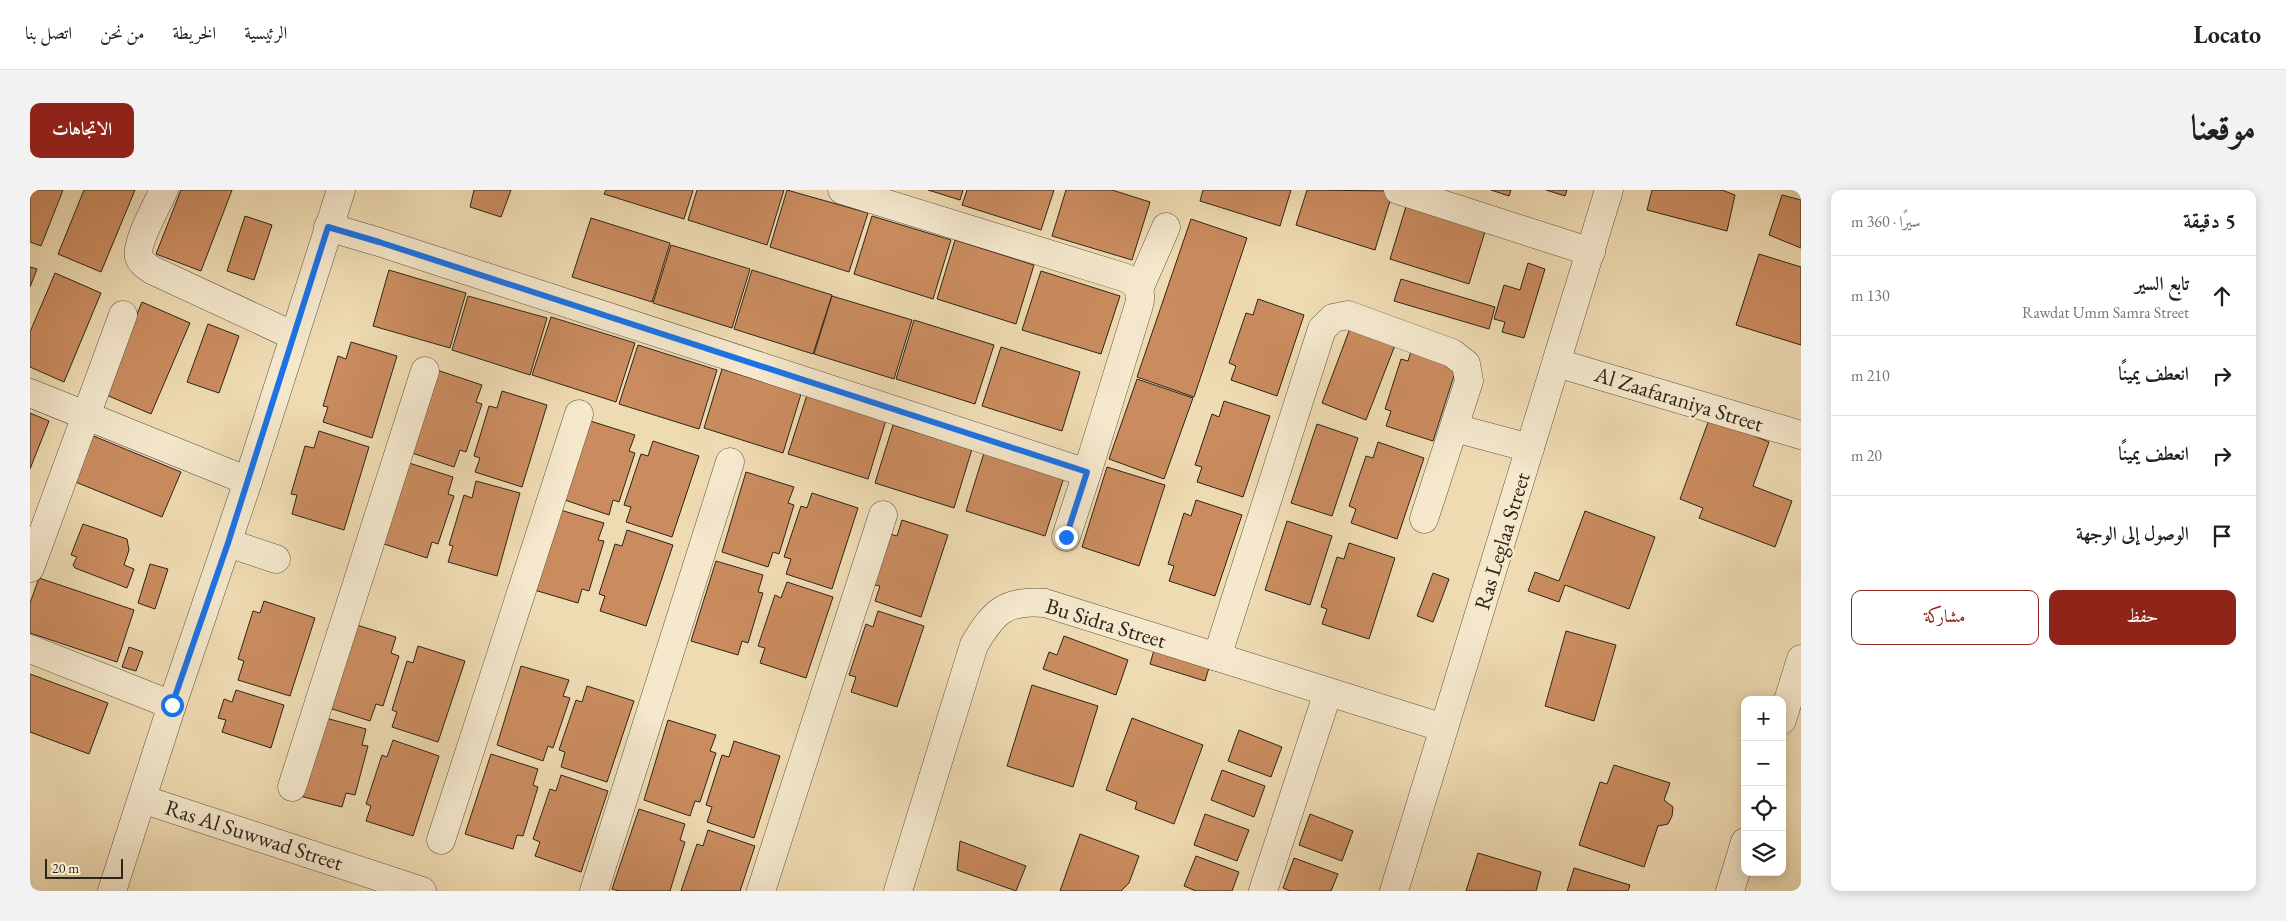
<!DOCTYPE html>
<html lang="ar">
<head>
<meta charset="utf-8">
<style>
  body { margin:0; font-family:"EB Garamond",Amiri,serif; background:#f2f2f2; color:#202124; direction:rtl }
  .controls { position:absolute; right:15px; bottom:15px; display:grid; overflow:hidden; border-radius:10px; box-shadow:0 2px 12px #0003 }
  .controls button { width:45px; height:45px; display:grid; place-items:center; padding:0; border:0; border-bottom:1px solid #e0e0e0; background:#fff; color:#202124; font:25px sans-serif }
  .scale { position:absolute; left:15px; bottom:12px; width:78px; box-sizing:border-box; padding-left:5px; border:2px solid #2e241c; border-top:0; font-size:14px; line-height:18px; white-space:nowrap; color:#2e241c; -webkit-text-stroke:4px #f5e8cd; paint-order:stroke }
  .stop { position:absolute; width:15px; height:15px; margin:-11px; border:4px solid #1a73e8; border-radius:50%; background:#fff }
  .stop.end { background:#1a73e8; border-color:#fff; box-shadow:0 1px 5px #0008 }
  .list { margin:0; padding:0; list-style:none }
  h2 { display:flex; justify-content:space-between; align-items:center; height:65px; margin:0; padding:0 20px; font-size:21px }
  h2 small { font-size:16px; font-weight:400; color:#757577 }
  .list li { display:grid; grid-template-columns:32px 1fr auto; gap:15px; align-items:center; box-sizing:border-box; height:80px; padding:0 20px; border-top:1px solid #e0e0e0 }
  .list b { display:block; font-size:19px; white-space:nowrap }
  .list p { margin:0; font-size:16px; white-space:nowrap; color:#757577 }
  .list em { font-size:16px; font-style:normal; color:#757577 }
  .actions { display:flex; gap:10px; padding:15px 20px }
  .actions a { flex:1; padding:11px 0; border:1px solid #8f2418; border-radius:10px; text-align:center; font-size:18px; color:#8f2418 }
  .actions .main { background:#8f2418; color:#fff }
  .icon { flex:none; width:28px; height:28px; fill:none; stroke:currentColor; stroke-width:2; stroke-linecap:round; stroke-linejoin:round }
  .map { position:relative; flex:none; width:1771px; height:701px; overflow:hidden; direction:ltr; border-radius:10px }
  header { display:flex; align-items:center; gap:30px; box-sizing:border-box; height:70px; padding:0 25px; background:#fff; border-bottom:1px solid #e0e0e0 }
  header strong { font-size:24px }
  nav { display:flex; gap:28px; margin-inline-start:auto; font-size:18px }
  .intro { display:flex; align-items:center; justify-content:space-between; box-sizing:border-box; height:120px; padding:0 30px }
  h1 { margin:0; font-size:35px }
  .button { padding:12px 22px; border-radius:10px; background:#8f2418; color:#fff; font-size:18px; font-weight:700 }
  main { display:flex; gap:30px; padding:0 30px }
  aside { flex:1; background:#fff; border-radius:10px; box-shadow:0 2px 12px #0003 }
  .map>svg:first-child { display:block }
  .building { fill:#ca8c5f; stroke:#2e241c }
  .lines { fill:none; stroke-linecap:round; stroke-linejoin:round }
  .minor-casing { stroke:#5e5242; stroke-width:29 }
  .minor { stroke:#f5e8cd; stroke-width:28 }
  .route { stroke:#1a73e8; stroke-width:6 }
  .labels { text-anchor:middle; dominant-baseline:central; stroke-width:5; stroke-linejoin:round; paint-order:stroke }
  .street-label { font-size:22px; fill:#2e241c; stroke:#f5e8cd }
</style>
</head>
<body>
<header>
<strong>Locato</strong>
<nav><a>الرئيسية</a><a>الخريطة</a><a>من نحن</a><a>اتصل بنا</a></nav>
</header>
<div class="intro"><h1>موقعنا</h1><a class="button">الاتجاهات</a></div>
<main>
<aside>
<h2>5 دقيقة<small>سيرًا · 360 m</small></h2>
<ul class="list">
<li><svg class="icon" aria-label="ahead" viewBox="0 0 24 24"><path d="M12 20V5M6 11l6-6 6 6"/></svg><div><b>تابع السير</b><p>Rawdat Umm Samra Street</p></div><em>130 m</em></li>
<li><svg class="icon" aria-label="right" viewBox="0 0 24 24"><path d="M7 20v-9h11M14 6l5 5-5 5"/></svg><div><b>انعطف يمينًا</b></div><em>210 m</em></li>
<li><svg class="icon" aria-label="right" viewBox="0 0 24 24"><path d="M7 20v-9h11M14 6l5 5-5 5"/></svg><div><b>انعطف يمينًا</b></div><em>20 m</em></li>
<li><svg class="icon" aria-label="arrive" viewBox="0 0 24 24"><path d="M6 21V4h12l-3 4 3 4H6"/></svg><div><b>الوصول إلى الوجهة</b></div></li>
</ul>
<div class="actions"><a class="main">حفظ</a><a>مشاركة</a></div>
</aside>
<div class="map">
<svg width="1771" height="701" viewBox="0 0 1771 701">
  <rect width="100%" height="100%" fill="#efdbb2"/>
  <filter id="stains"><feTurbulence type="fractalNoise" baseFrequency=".004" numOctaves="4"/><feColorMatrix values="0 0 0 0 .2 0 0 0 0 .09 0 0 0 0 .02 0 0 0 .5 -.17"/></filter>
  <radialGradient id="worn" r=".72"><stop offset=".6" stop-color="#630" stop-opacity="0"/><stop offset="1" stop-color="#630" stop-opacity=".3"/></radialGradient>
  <g class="building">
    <polygon points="0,0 33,0 11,56 0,52"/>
    <polygon points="54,0 105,0 71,82 28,64"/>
    <polygon points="151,0 202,0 171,81 126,64"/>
    <polygon points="444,0 481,0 471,27 440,17"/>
    <polygon points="576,0 663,0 654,29 574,4"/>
    <polygon points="667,0 754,0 737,55 658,30"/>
    <polygon points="757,0 838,23 819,82 740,57"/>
    <polygon points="898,0 933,0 930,10"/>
    <polygon points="937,0 1024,0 1011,40 932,15"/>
    <polygon points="1036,0 1082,0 1120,12 1102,70 1022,46"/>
    <polygon points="1173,0 1261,0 1250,36 1170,11"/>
    <polygon points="1277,0 1363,1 1345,60 1266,35"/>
    <polygon points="1461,0 1481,0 1479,6"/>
    <polygon points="1516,0 1537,0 1535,6"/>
    <polygon points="1622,0 1692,0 1705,5 1697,41 1617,20"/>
    <polygon points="1752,5 1771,10 1771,58 1739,45"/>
    <polygon points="1378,10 1457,35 1439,94 1360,69"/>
    <polygon points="215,26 242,35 224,90 197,81"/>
    <polygon points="842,26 921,50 903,109 824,84"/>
    <polygon points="561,28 640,53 622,112 542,87"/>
    <polygon points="1161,29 1217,48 1164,207 1107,187"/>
    <polygon points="925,50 1004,75 986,134 907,109"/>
    <polygon points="641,55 720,79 702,138 623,113"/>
    <polygon points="1729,64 1771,77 1771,155 1706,135"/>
    <polygon points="1498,73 1515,79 1494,148 1472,142 1475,132 1464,129 1474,95 1490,100"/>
    <polygon points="0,77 7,79 0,97"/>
    <polygon points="359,80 436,103 420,158 343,136"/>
    <polygon points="722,80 802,105 783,164 704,139"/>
    <polygon points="1011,81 1090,106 1071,164 992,140"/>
    <polygon points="25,83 71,103 34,192 0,177 0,142"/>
    <polygon points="1371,89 1465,117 1459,139 1364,111"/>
    <polygon points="438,106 517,128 500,185 422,160"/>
    <polygon points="802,106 882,130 864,189 784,164"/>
    <polygon points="1228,109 1274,125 1247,206 1201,190 1206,176 1199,173 1216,123 1223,125"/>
    <polygon points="112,112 160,133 121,224 74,204"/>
    <polygon points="521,127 605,153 586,212 502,185"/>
    <polygon points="884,130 964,155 945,214 866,189"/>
    <polygon points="1322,133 1367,150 1336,230 1292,213"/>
    <polygon points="178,134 209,146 189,203 157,192"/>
    <polygon points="321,152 367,166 342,248 293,232 298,217 293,216 308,166 316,169"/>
    <polygon points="608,155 687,180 669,239 589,214"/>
    <polygon points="1383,155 1429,170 1403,251 1356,236 1361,221 1355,219 1371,169 1378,171"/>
    <polygon points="971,157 1050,182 1032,241 952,216"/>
    <polygon points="692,179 771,204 753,263 674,238"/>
    <polygon points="407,180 452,195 446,212 452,214 436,262 430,260 424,277 379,262"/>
    <polygon points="1107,189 1163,208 1134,289 1079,269"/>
    <polygon points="472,201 517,215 492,297 445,282 450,268 444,266 459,216 467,218"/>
    <polygon points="777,205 856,230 838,289 758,264"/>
    <polygon points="1194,211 1240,226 1213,307 1167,292 1172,277 1165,275 1182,224 1189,227"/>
    <polygon points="0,223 19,231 0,279"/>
    <polygon points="1680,227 1739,252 1723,296 1762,311 1745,357 1669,328 1673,318 1650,309"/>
    <polygon points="557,230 605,245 599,261 605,263 589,312 583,310 579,325 532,309"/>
    <polygon points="1287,234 1328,248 1302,326 1261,313"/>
    <polygon points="863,235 942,259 924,318 845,293"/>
    <polygon points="289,241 339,257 314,340 262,324 267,305 261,304 275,256 284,258"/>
    <polygon points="61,245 151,282 132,327 43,291"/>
    <polygon points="623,251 669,266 642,347 596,332 601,317 594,315 611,264 618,266"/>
    <polygon points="1348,252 1394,268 1367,349 1321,333 1326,319 1319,316 1336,266 1343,268"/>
    <polygon points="954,263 1034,287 1015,346 936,321"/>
    <polygon points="376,272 423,287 418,304 424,306 408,354 402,352 397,368 351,353"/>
    <polygon points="1077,277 1135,295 1109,376 1052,357"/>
    <polygon points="716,282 764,297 758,313 764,315 749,364 743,362 738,377 692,362"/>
    <polygon points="446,291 490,303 467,386 418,372 423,356 419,355 434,305 442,308"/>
    <polygon points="782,303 828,318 802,399 756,384 761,369 754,367 771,316 777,318"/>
    <polygon points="1166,310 1212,325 1185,406 1139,391 1144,376 1138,374 1154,323 1161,326"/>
    <polygon points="527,319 574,333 568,350 574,351 559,401 552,399 548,413 501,399"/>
    <polygon points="1555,321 1625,347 1599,419 1535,395 1529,412 1498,401 1505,382 1529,391"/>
    <polygon points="872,330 918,345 891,427 845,411 850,396 844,395 860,344 867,346"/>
    <polygon points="1257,331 1302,346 1280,415 1235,400"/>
    <polygon points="53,334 97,349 99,360 94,375 104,379 97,398 45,378 43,375 47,367 41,365"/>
    <polygon points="597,340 643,355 616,436 570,421 575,406 569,404 585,354 592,356"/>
    <polygon points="1319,353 1365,368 1339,449 1292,434 1297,419 1291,417 1307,367 1314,369"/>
    <polygon points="686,371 733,385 728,402 733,403 718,453 712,451 708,465 661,451"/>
    <polygon points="120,374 138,379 125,419 108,413"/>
    <polygon points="1403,383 1419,389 1403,432 1387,426"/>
    <polygon points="9,388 104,420 87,472 0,443 0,413"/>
    <polygon points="757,392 803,407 776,488 730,473 735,458 728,456 745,405 751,408"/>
    <polygon points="234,411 285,428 260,506 208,490 214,471 208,469 223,421 230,423"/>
    <polygon points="848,421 894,436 867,517 821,502 826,487 819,485 836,434 843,437"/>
    <polygon points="320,433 366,447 361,463 369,466 353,516 346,514 340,531 293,516"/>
    <polygon points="1536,441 1586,455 1564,531 1515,516"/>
    <polygon points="1034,446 1098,470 1086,505 1013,479 1019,462 1027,465"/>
    <polygon points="1126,453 1181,471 1175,491 1120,474"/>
    <polygon points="388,456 435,471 408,552 362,537 367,522 362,520 377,471 383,473"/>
    <polygon points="99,457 113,462 106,481 92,477"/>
    <polygon points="491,476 539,490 533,506 540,508 523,558 518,556 513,571 467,555"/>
    <polygon points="0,484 78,513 59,564 0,542"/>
    <polygon points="1002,495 1068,516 1043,597 977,576"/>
    <polygon points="557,496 604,511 577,592 531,577 535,562 529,560 546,510 552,512"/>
    <polygon points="206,500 254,515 241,558 192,542 196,530 188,528 194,509 202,512"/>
    <polygon points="292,527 336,539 332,555 338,556 325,605 316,603 312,617 270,606"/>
    <polygon points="1102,528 1173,555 1144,634 1105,619 1107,612 1076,600"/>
    <polygon points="638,530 686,545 680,561 686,563 670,612 665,611 660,626 614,610"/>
    <polygon points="1209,540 1252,557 1241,587 1198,571"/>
    <polygon points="363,550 409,566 383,646 336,631 341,616 336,614 352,565 357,567"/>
    <polygon points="704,551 750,566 724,648 677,632 682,617 676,615 692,565 699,567"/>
    <polygon points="461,564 508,579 503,595 508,597 493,646 487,645 483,659 435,644"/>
    <polygon points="1584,575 1640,593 1634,610 1643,617 1642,626 1638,634 1628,636 1614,677 1549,655 1570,592 1577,594"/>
    <polygon points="1192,580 1235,596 1224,627 1181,610"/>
    <polygon points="531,585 578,601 551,682 505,666 510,652 503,649 520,599 526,601"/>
    <polygon points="609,619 655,634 650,650 655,652 640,701 589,701 582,699"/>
    <polygon points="1175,624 1219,640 1207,671 1164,655"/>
    <polygon points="1280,624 1323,641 1312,671 1269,655"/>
    <polygon points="678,640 725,656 710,701 651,701 667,654 673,656"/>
    <polygon points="1050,644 1109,666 1099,693 1091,701 1030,701"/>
    <polygon points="930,651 996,676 986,701 927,680"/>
    <polygon points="1448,663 1511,682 1506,701 1436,701"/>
    <polygon points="1166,666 1209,682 1202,701 1166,701 1154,696"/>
    <polygon points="1264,668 1308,684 1301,701 1260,701 1253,698"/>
    <polygon points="1544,678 1600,695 1598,701 1537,701"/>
  </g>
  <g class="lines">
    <g class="minor-casing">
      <g id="minor">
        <path d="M134 0C128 13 105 54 109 67 111 73 117 77 122 80L264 146"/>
        <polyline points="1368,0 1561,62"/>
        <path d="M298 37 349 52 1057 283 1109 115C1113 101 1106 91 1093 87L812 0"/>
        <polyline points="1109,99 1136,37"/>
        <polyline points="1527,173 1771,245"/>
        <polyline points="0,203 218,291"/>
        <polyline points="1425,238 1500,258"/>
        <polyline points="1036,347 1057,283"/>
        <polyline points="198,353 246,369"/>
        <polyline points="0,378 93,125"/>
        <polyline points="0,459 142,515"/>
        <polyline points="1187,467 1292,139 1303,128 1318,125 1422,163 1436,174 1439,191 1394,329"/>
        <polyline points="1752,530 1771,469"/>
        <polyline points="262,597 395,181"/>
        <polyline points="112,609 392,701"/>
        <polyline points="411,650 549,224"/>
        <polyline points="82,701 142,515 218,291 311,0"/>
        <polyline points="564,701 700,272"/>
        <polyline points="731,701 853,325"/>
        <path d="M868 701 944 455C963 423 975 409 1015 413L1414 538"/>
        <polyline points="1233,701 1298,502"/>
        <polyline points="1364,701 1579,0"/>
        <polyline points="1700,701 1715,652"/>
      </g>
    </g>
    <use href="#minor" class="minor"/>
  </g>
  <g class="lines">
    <polyline class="route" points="142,515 198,353 298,37 349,52 1057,282 1036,347"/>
  </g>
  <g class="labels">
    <g class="street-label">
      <text transform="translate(1649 209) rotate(17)">Al Zaafaraniya Street</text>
      <text transform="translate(1472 351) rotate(-73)">Ras Leglaa Street</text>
      <text transform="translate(1076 433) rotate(17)">Bu Sidra Street</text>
      <text transform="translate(224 645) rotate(18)">Ras Al Suwwad Street</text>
    </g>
  </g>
  <rect width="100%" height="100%" filter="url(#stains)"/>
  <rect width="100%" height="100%" fill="url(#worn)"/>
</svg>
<div class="controls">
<button>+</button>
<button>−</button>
<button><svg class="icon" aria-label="locate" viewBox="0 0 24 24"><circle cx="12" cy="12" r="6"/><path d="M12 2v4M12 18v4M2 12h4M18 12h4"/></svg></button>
<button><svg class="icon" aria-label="layers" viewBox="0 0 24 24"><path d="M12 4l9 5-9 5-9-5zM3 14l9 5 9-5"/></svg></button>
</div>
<div class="scale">20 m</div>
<div class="stop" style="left:142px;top:515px"></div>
<div class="stop end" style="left:1036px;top:347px"></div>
</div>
</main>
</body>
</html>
